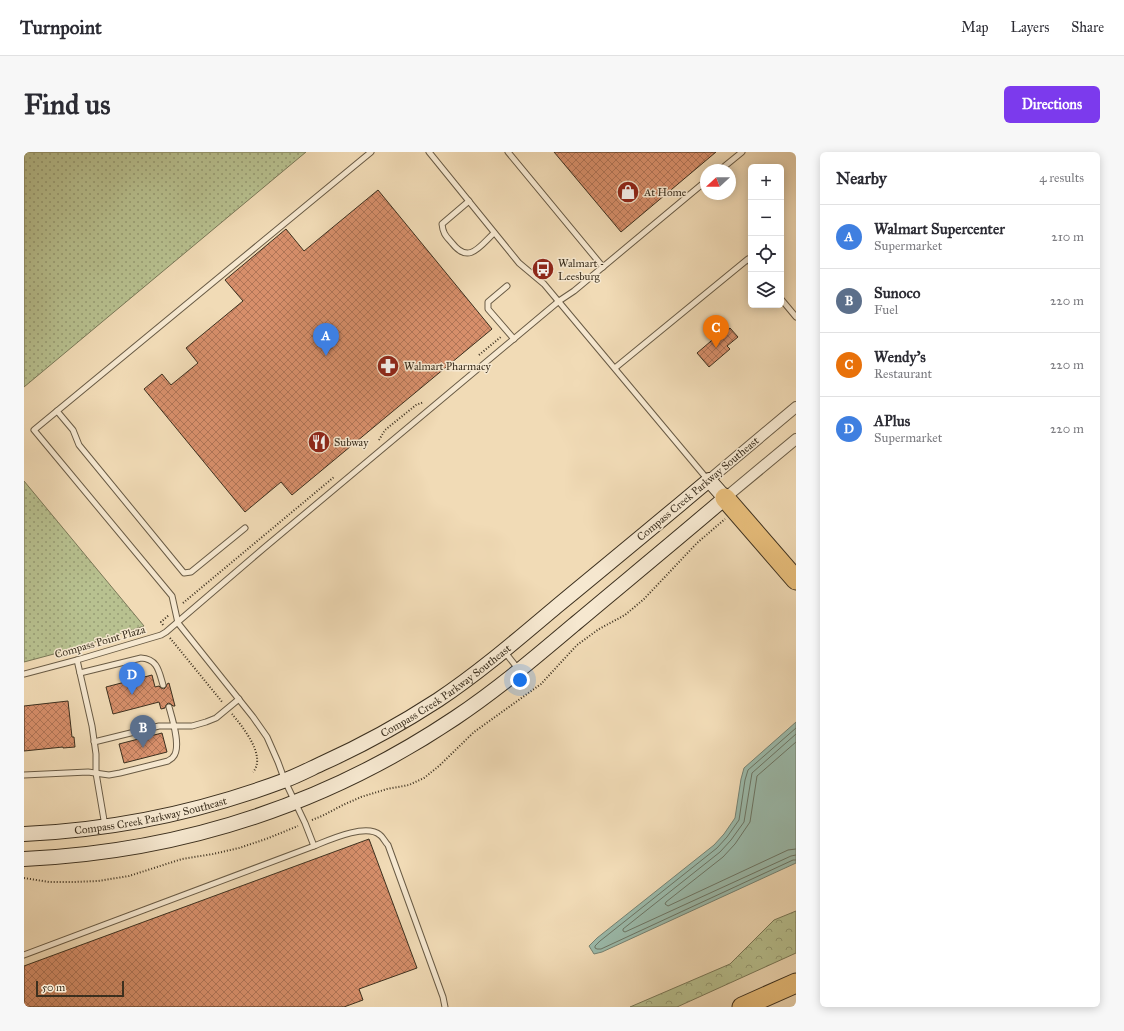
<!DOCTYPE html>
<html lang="en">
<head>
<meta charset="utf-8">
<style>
  body { margin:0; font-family:"IM FELL Great Primer",serif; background:#f7f7f7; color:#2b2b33 }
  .controls { position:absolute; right:12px; top:12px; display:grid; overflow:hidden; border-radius:6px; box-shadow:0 2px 10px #0003 }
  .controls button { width:36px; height:36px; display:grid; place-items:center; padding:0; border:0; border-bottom:1px solid #e1e1e2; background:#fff; color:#2b2b33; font:20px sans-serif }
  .compass { position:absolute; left:676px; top:12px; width:36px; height:36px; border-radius:50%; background:#fff; box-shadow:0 2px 10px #0003; rotate:249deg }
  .scale { position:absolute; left:12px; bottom:10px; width:88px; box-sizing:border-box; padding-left:4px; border:2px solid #3c301f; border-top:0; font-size:11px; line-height:14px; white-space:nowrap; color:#3c301f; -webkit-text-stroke:3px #f6e8d0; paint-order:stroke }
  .you { position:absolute; left:496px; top:528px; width:14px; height:14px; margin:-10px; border:3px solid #fff; border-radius:50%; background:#1a73e8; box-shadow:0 0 0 6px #1a73e833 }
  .badge { display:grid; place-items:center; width:26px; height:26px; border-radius:50%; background:#7c3aed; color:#fff; font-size:13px; font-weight:700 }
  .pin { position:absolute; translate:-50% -33px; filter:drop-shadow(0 1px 2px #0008) }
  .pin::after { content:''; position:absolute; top:21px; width:14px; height:12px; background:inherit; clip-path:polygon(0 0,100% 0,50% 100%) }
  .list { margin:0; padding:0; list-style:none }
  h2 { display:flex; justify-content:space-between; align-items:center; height:52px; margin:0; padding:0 16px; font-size:17px }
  h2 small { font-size:13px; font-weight:400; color:#7c7c81 }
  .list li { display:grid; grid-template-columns:26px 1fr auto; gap:12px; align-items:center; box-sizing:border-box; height:64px; padding:0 16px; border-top:1px solid #e1e1e2 }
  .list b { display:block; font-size:15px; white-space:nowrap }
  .list p { margin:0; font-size:13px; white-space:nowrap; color:#7c7c81 }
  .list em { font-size:13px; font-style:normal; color:#7c7c81 }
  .icon { flex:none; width:22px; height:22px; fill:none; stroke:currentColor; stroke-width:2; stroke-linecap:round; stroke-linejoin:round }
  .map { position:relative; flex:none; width:772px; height:855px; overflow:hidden; border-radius:6px }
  header { display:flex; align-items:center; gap:24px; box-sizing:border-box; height:56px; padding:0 20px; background:#fff; border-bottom:1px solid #e1e1e2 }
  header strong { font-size:19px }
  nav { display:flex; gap:22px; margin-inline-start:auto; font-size:14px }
  .intro { display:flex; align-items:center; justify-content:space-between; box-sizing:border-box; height:96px; padding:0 24px }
  h1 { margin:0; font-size:28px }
  .button { padding:10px 18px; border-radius:6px; background:#7c3aed; color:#fff; font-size:14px; font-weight:700 }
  main { display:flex; gap:24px; padding:0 24px }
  aside { flex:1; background:#fff; border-radius:6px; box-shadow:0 2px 10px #0003 }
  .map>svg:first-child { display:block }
  .grass { fill:url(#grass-dots); stroke:#7a7858 }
  .forest { fill:url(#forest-crowns); stroke:#7a7858 }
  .water { fill:#9bbbac; stroke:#758374 }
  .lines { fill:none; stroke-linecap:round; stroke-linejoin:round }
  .shore { stroke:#6c7666; stroke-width:1 }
  .building { fill:url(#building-cross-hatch); stroke:#3c301f }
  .lane-casing { stroke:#695b45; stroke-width:7 }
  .street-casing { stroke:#695b45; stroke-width:12 }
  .secondary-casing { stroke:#3c301f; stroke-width:16 }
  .highway-casing { stroke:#3c301f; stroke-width:21 }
  .path { stroke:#3c301f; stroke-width:2; stroke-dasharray:1 2; stroke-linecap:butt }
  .lane { stroke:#f6e8d0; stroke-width:5 }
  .street { stroke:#f6e8d0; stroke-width:10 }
  .secondary { stroke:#f6e8d0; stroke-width:14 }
  .highway { stroke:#e8be7b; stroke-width:19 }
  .labels { text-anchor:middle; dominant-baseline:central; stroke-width:3; stroke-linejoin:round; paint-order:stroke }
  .poi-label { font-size:11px; fill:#3c301f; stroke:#f6e8d0; text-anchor:start }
  .street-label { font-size:11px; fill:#3c301f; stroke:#f6e8d0 }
</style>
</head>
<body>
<header>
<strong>Turnpoint</strong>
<nav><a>Map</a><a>Layers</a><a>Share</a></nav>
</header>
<div class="intro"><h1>Find us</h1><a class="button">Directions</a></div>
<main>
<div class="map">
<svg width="772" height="855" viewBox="0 0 772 855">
  <defs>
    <pattern id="grass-dots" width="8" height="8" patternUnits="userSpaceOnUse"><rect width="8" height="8" fill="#b8c190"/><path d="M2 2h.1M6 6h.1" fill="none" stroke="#979d75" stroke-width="1.8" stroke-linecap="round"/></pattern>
    <pattern id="forest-crowns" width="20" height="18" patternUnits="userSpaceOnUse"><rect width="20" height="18" fill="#b8c190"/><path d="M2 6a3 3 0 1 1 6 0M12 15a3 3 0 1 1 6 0" fill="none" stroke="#979d75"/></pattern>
    <pattern id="building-cross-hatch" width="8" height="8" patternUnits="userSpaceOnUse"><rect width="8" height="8" fill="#d78f6b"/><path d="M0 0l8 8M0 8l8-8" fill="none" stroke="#b07557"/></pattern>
  </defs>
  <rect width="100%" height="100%" fill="#f1dbb6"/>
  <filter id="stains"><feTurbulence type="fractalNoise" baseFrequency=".005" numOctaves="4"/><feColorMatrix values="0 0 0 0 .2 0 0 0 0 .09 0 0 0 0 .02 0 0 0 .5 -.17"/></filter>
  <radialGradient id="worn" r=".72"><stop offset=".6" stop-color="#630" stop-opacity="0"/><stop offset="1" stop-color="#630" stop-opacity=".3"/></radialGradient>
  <g class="grass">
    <polygon points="0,0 282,0 0,235"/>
    <polygon points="0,329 120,474 56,495 0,510"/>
  </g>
  <polygon class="forest" points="772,759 772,801 653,855 606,855 706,812 750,768"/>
  <polygon class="water" points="772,570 772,711 578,800 570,802 565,794 573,786 690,693 700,682 711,666 717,627 720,616"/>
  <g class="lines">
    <g class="shore">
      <polyline points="772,576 724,618 721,628 715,668 703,685 693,696 576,789 571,794 571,796 573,797 577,797 769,708 772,708"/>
      <polyline points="772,582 728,621 720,670 707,688 696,700 599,777 599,779 601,780 767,704 772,703"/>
      <polyline points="772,590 733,624 726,670 711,692 699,705 642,750 641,752 644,754 764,698 772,697"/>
    </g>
  </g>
  <g class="building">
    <polygon points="530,0 692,0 597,80"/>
    <polygon points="354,38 468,177 268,343 257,330 221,360 120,237 138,222 147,233 174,211 162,196 219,149 201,128 262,77 280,99"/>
    <polygon points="706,176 714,185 703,194 706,197 685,215 673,201 700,178 701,180"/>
    <polygon points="128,523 131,535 135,534 137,536 140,537 142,535 143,532 145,531 151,554 149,554 147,552 144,551 142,553 141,556 137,557 135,550 89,562 82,535"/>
    <polygon points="44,549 48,585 50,585 51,595 39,596 39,595 0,599 0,554"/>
    <polygon points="138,581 143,600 100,611 95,592"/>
    <polygon points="345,687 393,816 335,837 339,848 320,855 0,855 0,814"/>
  </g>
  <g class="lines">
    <g class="lane-casing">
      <g id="lane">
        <path d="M347 0 10 278 148 444 154 471 229 565 243 585 254 610 261 629 281 671 290 694C305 688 342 671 356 683 359 685 361 690 364 693L419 845 421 855"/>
        <polyline points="405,0 495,111 520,132 684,328"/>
        <polyline points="484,0 579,115"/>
        <polyline points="696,18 718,0"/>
        <path d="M445 49 418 72C419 82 422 84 428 91 445 113 456 94 470 81"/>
        <polyline points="483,134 464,150 464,157 490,187"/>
        <polyline points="757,147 772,165"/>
        <polyline points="591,216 724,107 727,111"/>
        <polyline points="33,259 49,278 55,293 160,421 167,420 221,376"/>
        <polyline points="480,499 495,518"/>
        <polyline points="53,508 68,574 72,602 72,621 81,674"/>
        <path d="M56 521 117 506C134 507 135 520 139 533"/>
        <polyline points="0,522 53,508 137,483 142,480 240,396 535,149 550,139 682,29"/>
        <polyline points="70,590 135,574 168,574 182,570 192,566 215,547"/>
        <path d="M0 623 64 620 85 623 96 621 144 609C146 607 148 607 149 605 158 596 148 566 145 555"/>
        <polyline points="0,803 290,694"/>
      </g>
    </g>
    <g class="street-casing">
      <g id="street">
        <polyline points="685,328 772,255"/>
        <polyline points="701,346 772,287"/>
      </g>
    </g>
    <g class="secondary-casing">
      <g id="secondary">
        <path id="s1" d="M0 682C89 678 176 660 259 629 273 624 286 617 299 611 339 593 377 572 414 548 456 520 494 487 532 455 583 413 634 371 685 328L701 346C652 388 602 429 552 471 513 504 473 538 431 566 301 653 155 700 0 707"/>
      </g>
    </g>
    <g class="highway-casing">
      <g id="highway">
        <polyline points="701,346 772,428"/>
        <polyline points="718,855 772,831"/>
      </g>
    </g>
    <g class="path">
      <polyline points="455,203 478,184"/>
      <polyline points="355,288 361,278 392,253 400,250"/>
      <polyline points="159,451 310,325"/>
      <polyline points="139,473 137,470 145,463"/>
      <polyline points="146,486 199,551"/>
      <path d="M208 562C218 574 243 604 229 620"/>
      <polyline points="288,668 298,664 319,653 337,645 363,637 385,633 400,626 415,614 450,580 517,532 553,493 575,477 601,463 620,447 673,391 701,367"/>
      <polyline points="0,726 25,730 50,730 74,729 105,724 158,707 189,702 215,696 242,687 274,674"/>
    </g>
    <use href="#lane" class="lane"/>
    <use href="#street" class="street"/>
    <use href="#secondary" class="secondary"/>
    <use href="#highway" class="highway"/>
  </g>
  <defs>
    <g id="shop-disc" transform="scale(1.15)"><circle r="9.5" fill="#8f2418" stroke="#f6e8d0"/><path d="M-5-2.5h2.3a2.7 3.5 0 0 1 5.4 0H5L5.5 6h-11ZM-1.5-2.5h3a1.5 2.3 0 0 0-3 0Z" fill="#fff"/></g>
    <g id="bus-disc" transform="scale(1.15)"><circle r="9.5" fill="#8f2418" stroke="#f6e8d0"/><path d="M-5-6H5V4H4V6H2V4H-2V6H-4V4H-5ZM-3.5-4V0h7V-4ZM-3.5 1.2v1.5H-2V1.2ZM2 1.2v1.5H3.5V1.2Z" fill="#fff"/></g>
    <g id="pharmacy-disc" transform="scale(1.15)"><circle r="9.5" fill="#8f2418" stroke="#f6e8d0"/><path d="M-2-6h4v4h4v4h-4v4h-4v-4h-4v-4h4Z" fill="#fff"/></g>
    <g id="restaurant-disc" transform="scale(1.15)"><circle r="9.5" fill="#8f2418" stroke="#f6e8d0"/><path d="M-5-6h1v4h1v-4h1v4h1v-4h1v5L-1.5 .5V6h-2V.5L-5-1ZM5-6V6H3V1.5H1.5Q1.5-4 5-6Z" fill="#fff"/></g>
  </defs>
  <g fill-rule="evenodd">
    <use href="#shop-disc" x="604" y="40"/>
    <use href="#bus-disc" x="519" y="117"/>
    <use href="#pharmacy-disc" x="364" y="214"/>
    <use href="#restaurant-disc" x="295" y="290"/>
  </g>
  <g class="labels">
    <g class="poi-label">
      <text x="620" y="40">At Home</text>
      <text x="534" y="111">Walmart -<tspan x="534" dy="13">Leesburg</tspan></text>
      <text x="380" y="214">Walmart Pharmacy</text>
      <text x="310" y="290">Subway</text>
    </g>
    <g class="street-label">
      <text transform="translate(674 337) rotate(-40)">Compass Creek Parkway Southeast</text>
      <text transform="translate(76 490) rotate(-16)">Compass Point Plaza</text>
      <text stroke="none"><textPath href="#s1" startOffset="452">Compass Creek Parkway Southeast</textPath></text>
      <text stroke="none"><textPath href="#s1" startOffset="128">Compass Creek Parkway Southeast</textPath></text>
    </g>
  </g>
  <rect width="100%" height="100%" filter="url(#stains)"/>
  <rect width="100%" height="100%" fill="url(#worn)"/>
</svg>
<div class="controls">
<button>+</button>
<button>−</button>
<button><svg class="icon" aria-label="locate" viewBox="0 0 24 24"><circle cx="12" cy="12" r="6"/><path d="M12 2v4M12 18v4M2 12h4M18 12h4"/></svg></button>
<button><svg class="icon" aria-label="layers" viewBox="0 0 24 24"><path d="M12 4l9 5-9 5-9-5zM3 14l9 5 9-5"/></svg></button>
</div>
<svg class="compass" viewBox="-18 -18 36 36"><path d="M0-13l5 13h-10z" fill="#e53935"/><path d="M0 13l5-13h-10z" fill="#7c7c81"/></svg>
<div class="scale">50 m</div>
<div class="you"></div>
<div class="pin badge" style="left:302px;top:204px;background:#3f7fe0">A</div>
<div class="pin badge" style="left:119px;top:596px;background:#5c6f8a">B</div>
<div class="pin badge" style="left:692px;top:196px;background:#e8710a">C</div>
<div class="pin badge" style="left:108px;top:543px;background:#3f7fe0">D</div>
</div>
<aside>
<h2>Nearby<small>4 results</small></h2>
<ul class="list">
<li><span class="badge" style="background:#3f7fe0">A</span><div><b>Walmart Supercenter</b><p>Supermarket</p></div><em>210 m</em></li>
<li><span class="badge" style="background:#5c6f8a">B</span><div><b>Sunoco</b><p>Fuel</p></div><em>220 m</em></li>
<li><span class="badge" style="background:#e8710a">C</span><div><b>Wendy's</b><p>Restaurant</p></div><em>220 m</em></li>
<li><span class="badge" style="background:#3f7fe0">D</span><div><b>APlus</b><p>Supermarket</p></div><em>220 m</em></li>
</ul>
</aside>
</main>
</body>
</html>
